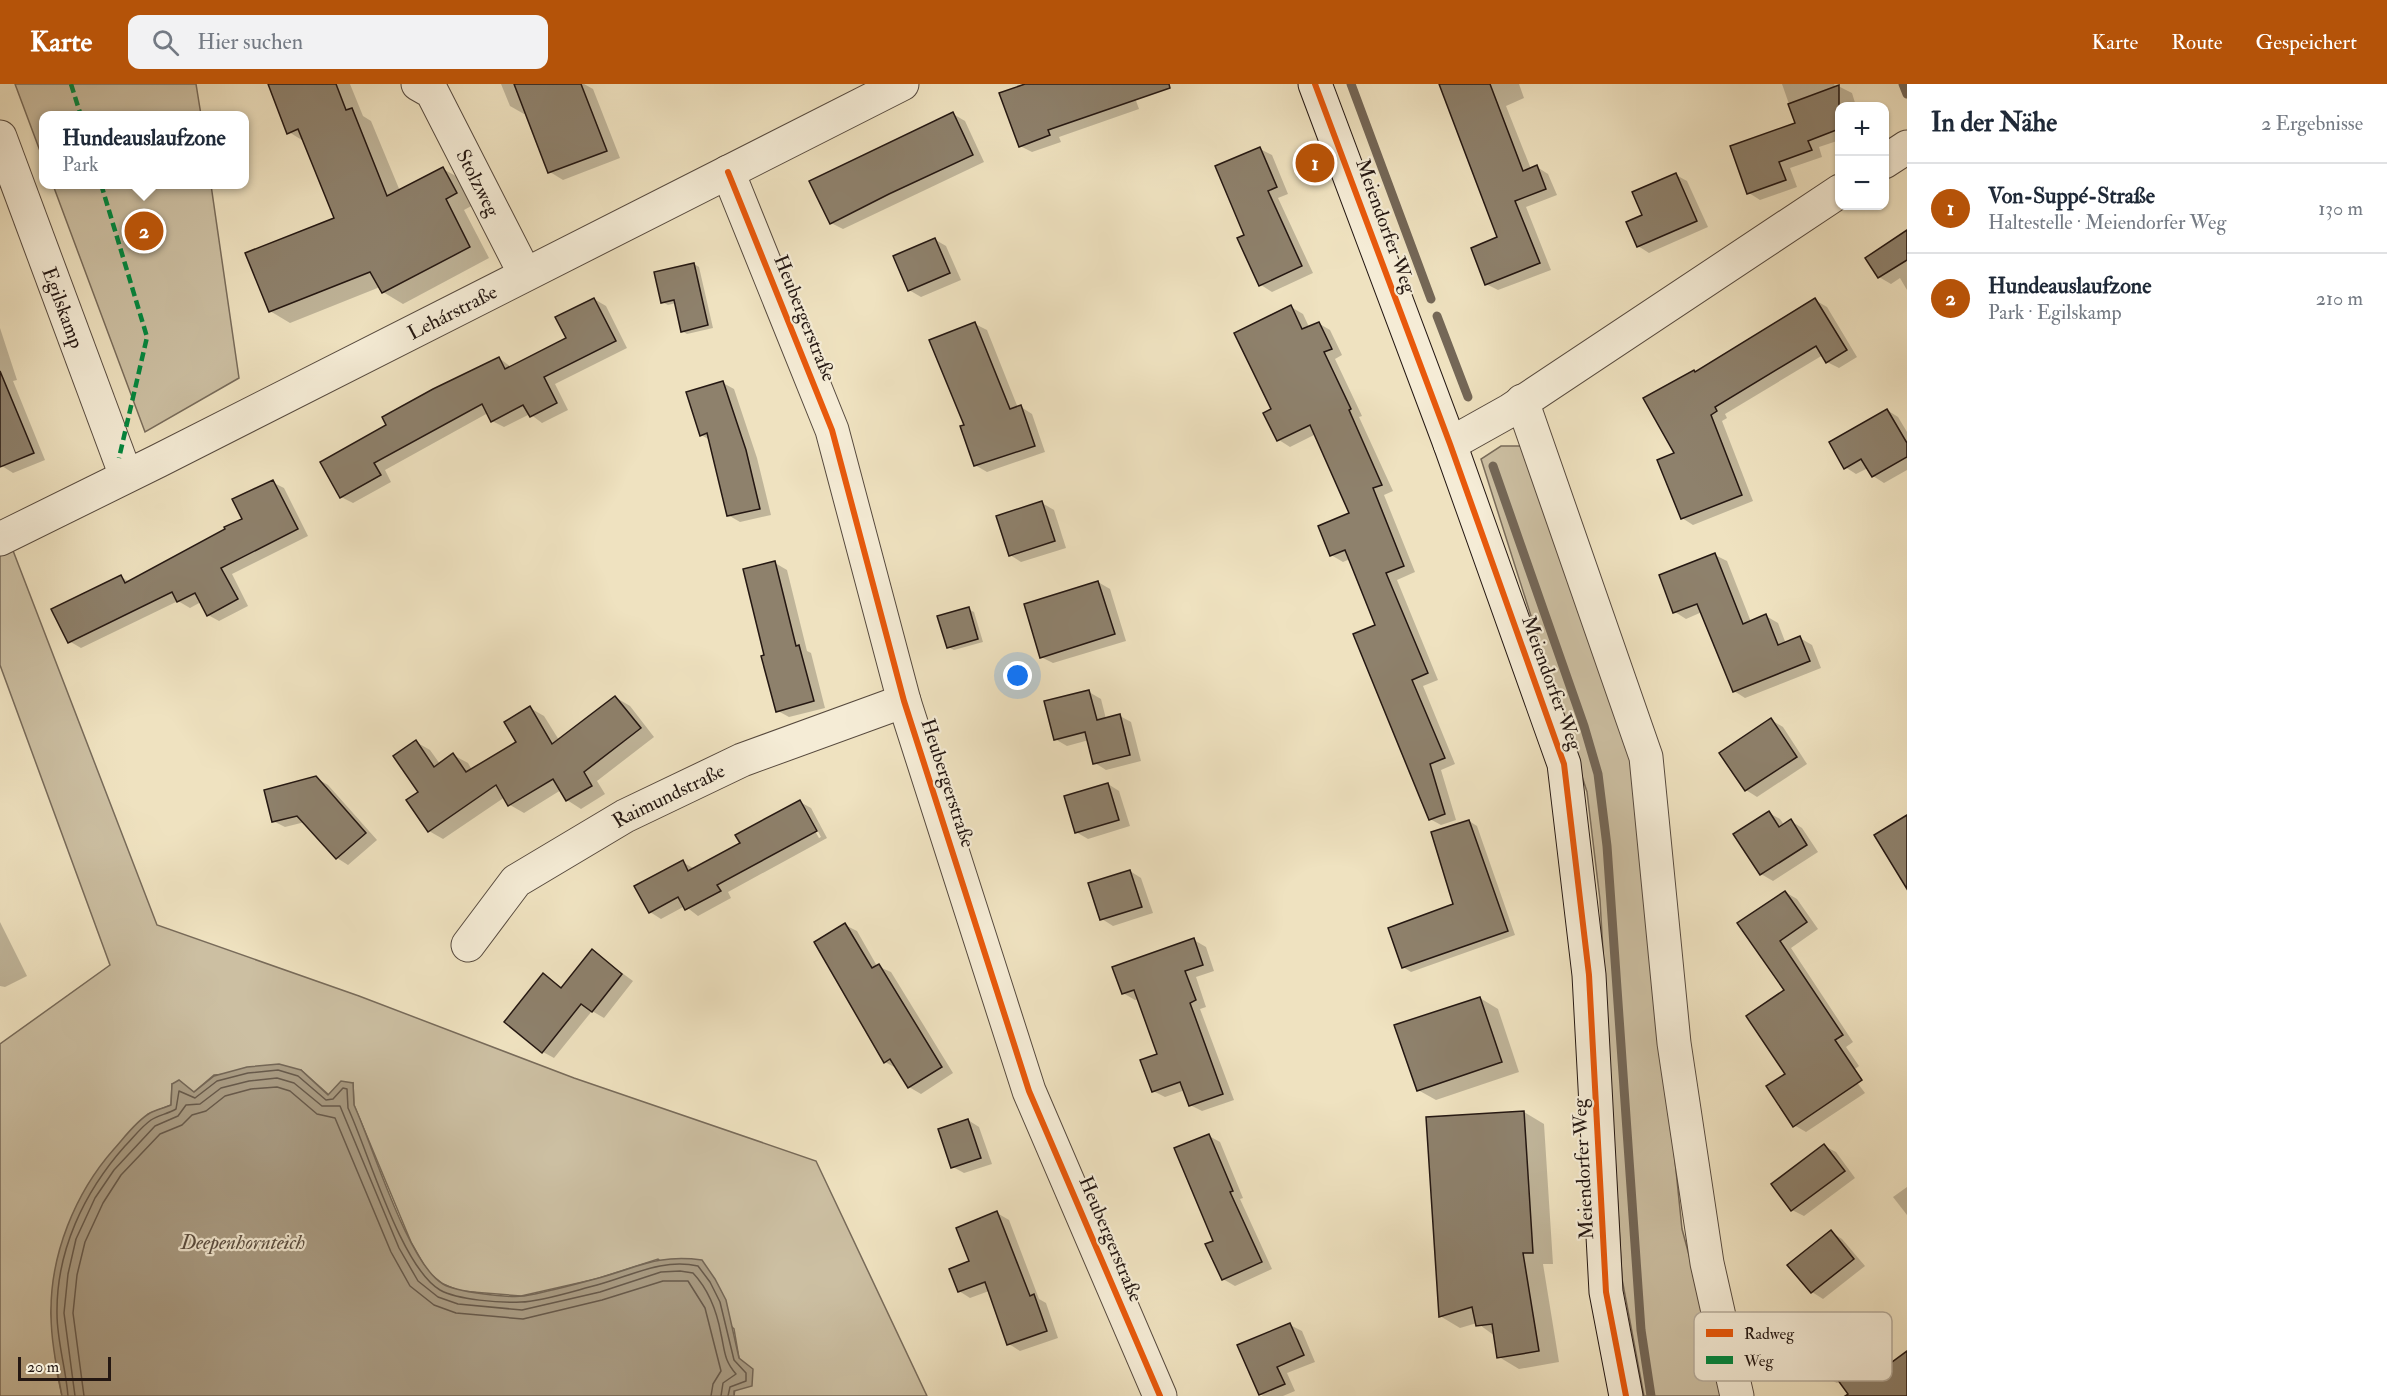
<!DOCTYPE html>
<html lang="de">
<head>
<meta charset="utf-8">
<style>
  body { margin:0; font-family:"IM FELL Double Pica",serif; background:#f2f2f3; color:#1f2937 }
  .controls { position:absolute; right:18px; top:18px; display:grid; overflow:hidden; border-radius:12px; box-shadow:0 2px 4px #0004 }
  .controls button { width:54px; height:54px; display:grid; place-items:center; padding:0; border:0; border-bottom:2px solid #e0e1e3; background:#fff; color:#1f2937; font:30px sans-serif }
  .scale { position:absolute; left:18px; bottom:15px; width:93px; box-sizing:border-box; padding-left:6px; border:3px solid #241712; border-top:0; font-size:16px; line-height:21px; white-space:nowrap; color:#241712; -webkit-text-stroke:4px #f5ecd6; paint-order:stroke }
  .you { position:absolute; left:1018px; top:592px; width:21px; height:21px; margin:-15px; border:4px solid #fff; border-radius:50%; background:#1a73e8; box-shadow:0 0 0 9px #1a73e833 }
  .badge { display:grid; place-items:center; width:39px; height:39px; border-radius:50%; background:#b45309; color:#fff; font-size:20px; font-weight:700 }
  .pin { position:absolute; translate:-50% -50%; border:3px solid #fff; box-shadow:0 2px 6px #0006 }
  .popup { position:absolute; left:39px; top:27px; width:210px; height:78px; box-sizing:border-box; display:grid; place-content:center; border-radius:12px; background:#fff; filter:drop-shadow(0 2px 4px #0005); font-size:20px; white-space:nowrap; color:#747a83 }
  .popup b { font-size:22px; color:#1f2937 }
  .popup::after { content:''; position:absolute; left:50%; top:100%; margin-left:-12px; border:12px solid transparent; border-top-color:#fff }
  .list { margin:0; padding:0; list-style:none }
  h2 { display:flex; justify-content:space-between; align-items:center; height:78px; margin:0; padding:0 24px; font-size:26px }
  h2 small { font-size:20px; font-weight:400; color:#747a83 }
  .list li { display:grid; grid-template-columns:39px 1fr auto; gap:18px; align-items:center; box-sizing:border-box; height:90px; padding:0 24px; border-top:2px solid #e0e1e3 }
  .list b { display:block; font-size:22px; white-space:nowrap }
  .list p { margin:0; font-size:20px; white-space:nowrap; color:#747a83 }
  .list em { font-size:20px; font-style:normal; color:#747a83 }
  .icon { flex:none; width:33px; height:33px; fill:none; stroke:currentColor; stroke-width:2; stroke-linecap:round; stroke-linejoin:round }
  .map { position:relative; flex:none; width:1907px; height:1312px; overflow:hidden }
  header { display:flex; align-items:center; gap:36px; box-sizing:border-box; height:84px; padding:0 30px; background:#b45309; color:#fff }
  header strong { font-size:28px }
  nav { display:flex; gap:33px; margin-inline-start:auto; font-size:21px }
  .search { width:420px; height:54px; background:#f2f2f3; display:flex; align-items:center; gap:15px; box-sizing:border-box; padding:0 21px; border-radius:12px; color:#747a83; font-size:22px }
  main { display:flex }
  aside { flex:1; background:#fff }
  .map>svg:first-child { display:block }
  .green { fill:#ccbfa2; stroke:#786b5a; stroke-width:1.5 }
  .water { fill:#aa9d85; stroke:#746757; stroke-width:1.5 }
  .shadow { fill:#0003; fill-rule:evenodd }
  .lines { fill:none; stroke-linecap:round; stroke-linejoin:round }
  .shore { stroke:#675a4c; stroke-width:1.5 }
  .stream { stroke:#746757; stroke-width:9 }
  .building { fill:#8e816c; stroke:#241712; stroke-width:1.5 }
  .street-casing { stroke:#574a3e; stroke-width:35 }
  .secondary-casing { stroke:#241712; stroke-width:35 }
  .street { stroke:#f5ecd6; stroke-width:33 }
  .secondary { stroke:#f5ecd6; stroke-width:33 }
  .quiet { stroke:#00873e; stroke-width:4.5; stroke-dasharray:9 4.5; stroke-linecap:butt }
  .cycleway-casing { stroke:#f5ecd6; stroke-width:10 }
  .cycleway { stroke:#e8590c; stroke-width:6 }
  .labels { text-anchor:middle; dominant-baseline:central; stroke-width:4.5; stroke-linejoin:round; paint-order:stroke }
  .street-label { font-size:20px; fill:#241712; stroke:#f5ecd6 }
  .water-label { font-size:21px; font-style:italic; fill:#5a4d40; stroke:#f5ecd6 }
  .key { fill:#f5ecd6; stroke:#b6ac9b; stroke-width:1.5 }
  .key-label { font-size:16px; fill:#241712 }
</style>
</head>
<body>
<header>
<strong>Karte</strong>
<div class="search"><svg class="icon" aria-label="search" viewBox="0 0 24 24"><circle cx="10" cy="10" r="6"/><path d="M15 15l6 6"/></svg>Hier suchen</div>
<nav><a>Karte</a><a>Route</a><a>Gespeichert</a></nav>
</header>
<main>
<div class="map">
<svg width="1907" height="1312" viewBox="0 0 1907 1312">
  <rect width="100%" height="100%" fill="#efe2c0"/>
  <filter id="stains"><feTurbulence type="fractalNoise" baseFrequency=".00333" numOctaves="4"/><feColorMatrix values="0 0 0 0 .2 0 0 0 0 .09 0 0 0 0 .02 0 0 0 .5 -.17"/></filter>
  <radialGradient id="worn" r=".72"><stop offset=".6" stop-color="#630" stop-opacity="0"/><stop offset="1" stop-color="#630" stop-opacity=".3"/></radialGradient>
  <g class="green">
    <polygon points="15,0 196,0 201,31 44,32 43,75"/>
    <polygon points="53,101 211,101 239,294 145,348"/>
    <polygon points="1501,362 1531,362 1636,695 1682,1145 1727,1312 1644,1312 1622,1195 1600,816 1587,708 1481,375"/>
    <polygon points="7,451 157,841 359,912 574,994 816,1077 927,1312 734,1312 739,1274 734,1245 658,1175 596,1195 521,1212 460,1207 443,1200 428,1188 411,1158 354,1021 353,999 329,1011 301,986 214,991 194,1008 172,1000 171,1021 148,1030 55,1187 51,1229 57,1289 62,1312 0,1312 0,960 110,881 0,581 0,455"/>
  </g>
  <path class="water" d="M279 980 301 986 328 1011 341 997 353 999 354 1021C373 1062 408 1180 443 1200 456 1208 508 1214 524 1212 547 1208 572 1201 595 1195 637 1184 656 1170 702 1176L715 1195 726 1216 739 1274 753 1285 752 1302 734 1307V1312H62C57 1285 51 1257 51 1230 50 1171 75 1109 114 1065 124 1054 136 1037 150 1029 156 1026 164 1024 171 1021L172 1000 179 996 194 1008 214 992 247 983Z"/>
  <g class="shadow">
    <polygon points="269,0 350,0 363,32 371,37 400,107 443,85 463,96 475,120 464,126 489,174 403,220 383,208 380,203 290,239 270,227 335,135 305,58 289,48"/>
    <polygon points="501,0 584,0 593,5 620,74 563,96 550,88 527,29 524,30 510,22"/>
    <polygon points="1029,0 1130,0 1139,25 1059,53 1061,58 1032,68 1020,62"/>
    <polygon points="1440,0 1519,0 1524,14 1506,22 1531,85 1537,83 1548,90 1557,111 1526,123 1551,186 1498,206 1486,200 1499,154"/>
    <polygon points="1782,0 1834,0 1836,4 1840,3 1852,9 1856,22 1840,22 1840,56 1819,63 1822,73 1790,84 1797,103 1760,116 1749,109 1796,40"/>
    <polygon points="953,30 965,37 984,78 843,145 831,139"/>
    <polygon points="1260,65 1272,71 1288,110 1278,114 1313,189 1272,208 1261,201 1246,152"/>
    <polygon points="1676,91 1687,97 1708,143 1649,169 1638,162 1644,132"/>
    <polygon points="1907,148 1907,206 1900,194 1891,200 1879,193 1867,174"/>
    <polygon points="934,155 946,162 961,196 921,213 909,206"/>
    <polygon points="694,180 699,183 713,244 687,250 682,247 676,219 668,221 662,218"/>
    <polygon points="594,215 606,222 627,264 555,300 568,326 542,339 530,330 504,343 492,337 488,329 385,386 391,398 353,419 341,413 388,341 499,274 511,283 568,255"/>
    <polygon points="1815,216 1827,223 1857,273 1839,284 1827,278 1823,271 1725,330 1727,334 1722,337 1753,417 1693,441 1682,434 1677,370 1696,289"/>
    <polygon points="1291,223 1303,230 1309,243 1318,239 1330,246 1342,271 1335,275 1362,332 1359,333 1393,407 1384,411 1415,488 1397,496 1438,596 1423,602 1455,680 1441,686 1456,736 1441,741 1430,735 1377,542 1350,475 1343,478 1331,471 1351,430 1316,350 1290,363 1279,356 1265,329 1273,326"/>
    <polygon points="975,240 987,246 1018,324 1021,323 1032,330 1045,368 987,388 975,381 966,342"/>
    <polygon points="0,244 17,296 13,297 45,376 13,389 2,382 0,377"/>
    <polygon points="723,299 734,305 757,374 771,431 740,438 728,431 710,356 701,351"/>
    <polygon points="1887,326 1898,333 1907,348 1907,386 1884,399 1873,392 1868,384 1856,390 1845,383"/>
    <polygon points="272,398 284,404 308,452 232,490 248,522 219,537 208,531 201,518 190,524 178,517 81,564 69,557 121,493 130,498 244,435"/>
    <polygon points="1042,419 1054,426 1066,464 1021,478 1010,471"/>
    <polygon points="1715,471 1727,477 1751,538 1766,532 1778,539 1786,560 1800,554 1812,561 1821,584 1745,614 1734,607 1702,528 1686,535 1675,528"/>
    <polygon points="775,479 787,486 807,567 811,569 825,624 789,633 778,627 766,572"/>
    <polygon points="1098,498 1110,505 1126,557 1053,579 1041,573"/>
    <polygon points="968,525 974,528 983,558 954,566 948,563"/>
    <polygon points="1089,608 1101,615 1106,635 1120,632 1131,638 1141,677 1106,686 1095,679 1089,656 1067,662 1055,655"/>
    <polygon points="615,613 630,622 654,653 597,697 605,710 581,725 567,716 561,706 524,729 510,721 505,713 443,755 429,747 420,708 416,658 430,666 440,680 453,671 468,679 472,686 518,659 530,624 544,632 559,656"/>
    <polygon points="1771,636 1783,643 1807,680 1757,713 1746,706"/>
    <polygon points="316,694 328,701 377,756 348,781 337,774 305,738 285,743 273,737"/>
    <polygon points="1108,700 1119,707 1130,742 1088,755 1076,748"/>
    <path d="M800 718 811 724 827 754 728 808 731 814 698 832 685 822 661 835 650 828 682 778 695 785 742 760ZM803 725H806L821 753 819 754Z"/>
    <polygon points="1769,729 1780,735 1784,741 1791,737 1802,744 1818,768 1773,797 1761,790"/>
    <polygon points="1469,737 1477,742 1515,851 1411,888 1403,883 1455,821"/>
    <polygon points="1130,787 1141,794 1153,829 1113,842 1102,835"/>
    <polygon points="1785,808 1797,815 1818,845 1791,864 1853,958 1846,963 1859,982 1850,989 1865,1009 1806,1048 1794,1041 1787,991 1786,907 1739,840"/>
    <polygon points="0,838 27,892 5,903 0,902"/>
    <polygon points="845,841 857,847 877,882 891,888 953,989 921,1010 909,1003 896,984 885,978"/>
    <polygon points="1194,856 1206,863 1214,887 1196,893 1206,923 1200,925 1234,1016 1202,1027 1190,1021 1185,1006 1165,1013 1153,1007 1159,971 1139,915 1135,916 1123,909"/>
    <polygon points="592,867 633,897 604,934 592,927 554,974 543,968 543,891 563,904"/>
    <polygon points="1480,914 1498,925 1519,988 1436,1016 1418,1006"/>
    <polygon points="1524,1028 1544,1040 1553,1180 1543,1180 1559,1278 1519,1285 1499,1273 1495,1252 1477,1239 1460,1244 1440,1232"/>
    <polygon points="968,1036 979,1043 992,1080 964,1089 953,1083"/>
    <polygon points="1209,1052 1220,1058 1243,1114 1240,1115 1272,1185 1235,1202 1223,1195 1214,1158"/>
    <polygon points="1824,1062 1836,1068 1855,1094 1804,1132 1792,1126"/>
    <polygon points="1907,1103 1907,1131 1893,1113"/>
    <polygon points="997,1129 1009,1136 1039,1215 1046,1219 1058,1254 1020,1267 1009,1260 989,1207 970,1214 959,1207 971,1178"/>
    <polygon points="1831,1148 1842,1155 1865,1182 1823,1215 1812,1208"/>
    <polygon points="1834,1231 1846,1238 1882,1287 1907,1279 1907,1312 1851,1312 1840,1297 1837,1299 1825,1293"/>
    <polygon points="1290,1241 1302,1247 1315,1278 1287,1289 1295,1307 1283,1312 1263,1312 1260,1310"/>
  </g>
  <g class="lines">
    <g class="shore">
      <path d="M68 1312C66 1285 57 1257 57 1230 56 1167 84 1108 125 1062 133 1054 141 1043 151 1036 158 1031 168 1030 176 1025L179 1007 195 1014 217 997 248 989 278 986 298 992 326 1016 333 1015 343 1004 347 1005 348 1024C368 1067 401 1183 440 1206 458 1216 500 1219 521 1218 540 1218 577 1206 597 1201 631 1192 662 1174 698 1182L710 1198 720 1218 734 1276 746 1289V1297L730 1303 728 1312"/>
      <path d="M75 1312 64 1229 68 1190 76 1155 95 1114 114 1086 155 1042 178 1032 186 1021 200 1020 221 1004 249 997 277 994 294 999 322 1022H340L399 1164 418 1197 438 1213 458 1220 522 1226 600 1208 661 1188 680 1187 693 1189C709 1206 717 1228 721 1250 725 1268 724 1276 736 1290L723 1299 721 1312"/>
      <polyline points="84,1312 73,1229 77,1191 85,1158 103,1119 121,1091 160,1050 182,1041 192,1031 206,1027 225,1012 251,1005 277,1003 290,1007 317,1030 335,1034 391,1168 410,1202 434,1221 456,1229 523,1235 602,1216 663,1197 688,1197 705,1224 721,1287 713,1300 711,1312"/>
    </g>
    <g class="stream">
      <polyline points="1351,0 1431,215"/>
      <polyline points="1903,0 1907,10"/>
      <polyline points="1437,232 1468,313"/>
      <polyline points="1493,382 1584,642 1598,690 1607,762 1641,1246 1651,1312"/>
    </g>
  </g>
  <g class="building">
    <polygon points="268,0 336,0 346,26 352,24 387,112 443,83 457,109 446,115 470,163 382,209 370,188 269,228 245,169 334,134 298,45 287,50"/>
    <polygon points="514,0 581,0 607,67 548,89"/>
    <polygon points="1025,0 1169,0 1170,4 1048,46 1050,51 1019,63 999,9"/>
    <polygon points="1439,0 1490,0 1523,87 1537,81 1546,105 1515,117 1540,179 1485,201 1471,164 1497,153"/>
    <polygon points="1839,1 1839,45 1808,57 1812,66 1779,78 1786,96 1747,110 1730,62 1795,39 1788,20"/>
    <polygon points="953,28 973,71 889,110 830,140 809,97"/>
    <polygon points="1260,63 1277,103 1268,107 1302,182 1259,202 1237,154 1244,151 1215,82"/>
    <polygon points="1676,89 1697,137 1637,163 1626,138 1642,131 1632,108"/>
    <polygon points="1907,146 1907,176 1878,194 1865,174"/>
    <polygon points="935,154 950,189 908,207 893,172"/>
    <polygon points="694,179 708,241 681,248 674,216 661,219 654,188"/>
    <polygon points="594,214 616,257 544,293 557,319 530,333 523,321 491,338 482,320 374,379 381,391 340,414 320,378 386,341 382,333 433,305 499,273 505,285 566,254 555,233"/>
    <polygon points="1815,214 1847,266 1826,279 1816,262 1715,323 1717,327 1711,331 1742,411 1681,435 1657,376 1674,369 1643,314 1694,286 1695,288"/>
    <polygon points="1291,221 1302,245 1319,238 1332,265 1324,268 1351,325 1349,326 1382,401 1373,404 1404,482 1386,489 1428,589 1412,596 1445,674 1430,680 1445,730 1429,736 1353,550 1375,541 1345,466 1330,472 1318,442 1349,429 1310,341 1277,357 1263,329 1271,325 1234,249"/>
    <polygon points="975,238 1010,325 1021,321 1035,362 974,382 960,342 964,341 929,256"/>
    <polygon points="0,287 34,369 0,383"/>
    <polygon points="723,297 746,366 760,425 727,432 707,349 700,352 686,308"/>
    <polygon points="1887,325 1907,359 1907,373 1872,393 1861,375 1844,385 1829,358"/>
    <polygon points="273,396 298,445 221,484 238,515 207,532 195,509 177,518 172,508 68,559 51,525 121,491 125,499 225,445 224,443 242,435 232,415"/>
    <polygon points="1042,417 1055,457 1009,472 996,432"/>
    <polygon points="1715,469 1743,540 1766,530 1778,561 1800,552 1810,577 1733,608 1697,520 1673,529 1659,491"/>
    <polygon points="775,477 796,562 799,561 814,617 776,628 761,572 764,571 743,485"/>
    <polygon points="1098,497 1115,550 1040,574 1024,520"/>
    <polygon points="969,523 978,555 947,564 937,532"/>
    <polygon points="1089,606 1097,636 1120,630 1130,671 1093,680 1085,648 1054,656 1044,617"/>
    <polygon points="615,612 641,644 584,688 592,702 566,717 553,695 508,722 496,701 428,748 406,716 418,708 393,672 416,656 434,683 453,669 466,688 516,658 504,638 530,622 552,660"/>
    <polygon points="1771,634 1797,673 1745,707 1719,669"/>
    <polygon points="316,692 366,749 336,775 297,732 272,738 264,706"/>
    <polygon points="1108,699 1119,736 1075,749 1064,712"/>
    <polygon points="800,716 817,747 717,801 721,807 685,826 678,813 649,829 634,802 683,776 688,787 740,759 735,751"/>
    <polygon points="1769,727 1779,743 1791,735 1807,761 1760,791 1733,750"/>
    <polygon points="1907,731 1907,805 1874,751"/>
    <polygon points="1469,736 1508,847 1402,884 1388,844 1453,820 1431,748"/>
    <polygon points="1130,786 1142,823 1100,836 1088,799"/>
    <polygon points="1785,807 1807,838 1780,857 1843,951 1835,956 1862,996 1793,1043 1766,1002 1785,990 1746,932 1784,906 1737,839"/>
    <polygon points="845,839 872,884 879,880 942,983 908,1004 890,975 884,979 814,858"/>
    <polygon points="1194,854 1203,881 1185,887 1196,916 1190,919 1223,1010 1189,1022 1180,998 1152,1008 1140,976 1157,970 1134,906 1122,910 1112,883"/>
    <polygon points="592,865 622,890 592,928 581,920 542,969 504,938 543,889 561,904"/>
    <polygon points="1480,913 1502,978 1417,1007 1394,941"/>
    <polygon points="1524,1027 1533,1169 1523,1169 1539,1267 1497,1274 1492,1240 1476,1242 1472,1223 1439,1233 1426,1033"/>
    <polygon points="968,1035 981,1074 951,1084 938,1045"/>
    <polygon points="1209,1050 1233,1107 1230,1108 1262,1178 1222,1196 1205,1160 1213,1157 1174,1064"/>
    <polygon points="1824,1060 1845,1087 1791,1127 1771,1100"/>
    <polygon points="997,1127 1030,1212 1034,1210 1047,1247 1007,1261 985,1198 958,1208 949,1185 969,1177 956,1144"/>
    <polygon points="1831,1146 1854,1175 1811,1209 1787,1181"/>
    <polygon points="1834,1229 1877,1289 1907,1267 1907,1312 1845,1312 1848,1310 1832,1288 1824,1294 1797,1256"/>
    <polygon points="1290,1239 1304,1271 1277,1283 1285,1300 1259,1311 1237,1261"/>
  </g>
  <g class="lines">
    <g class="street-casing">
      <g id="street">
        <path id="s1" d="M418 0 432 8 525 190"/>
        <path id="s2" d="M0 53 126 392"/>
        <polyline points="1884,78 1907,63"/>
        <polyline points="728,88 832,346 904,617 1029,1007 1160,1312"/>
        <polyline points="1522,317 1646,673 1674,959 1707,1179 1737,1312"/>
        <polyline points="1450,360 1509,327 1840,107"/>
        <path id="s3" d="M0 455 158 377 902 0"/>
        <path id="s4" d="M468 861 516 797 625 732 742 676 904 617"/>
      </g>
    </g>
    <g class="secondary-casing">
      <polyline id="secondary" points="1315,0 1450,360 1564,680 1589,891 1606,1208 1626,1312"/>
    </g>
    <use href="#street" class="street"/>
    <use href="#secondary" class="secondary"/>
    <g class="quiet">
      <polyline points="71,0 81,32"/>
      <polyline points="101,100 147,253 119,374"/>
    </g>
    <g class="cycleway-casing">
      <g id="cycleway">
        <polyline points="1315,0 1450,360 1564,680 1589,891 1606,1208 1626,1312"/>
        <polyline points="728,88 832,346 904,617 1029,1007 1160,1312"/>
      </g>
    </g>
    <use href="#cycleway" class="cycleway"/>
  </g>
  <g class="labels">
    <g class="street-label">
      <text stroke="none"><textPath href="#s1" startOffset="118">Stolzweg</textPath></text>
      <text transform="translate(1386 142) rotate(70)">Meiendorfer Weg</text>
      <text stroke="none"><textPath href="#s2" startOffset="182">Egilskamp</textPath></text>
      <text stroke="none"><textPath href="#s3" startOffset="506">Lehárstraße</textPath></text>
      <text transform="translate(805 234) rotate(68)">Heubergerstraße</text>
      <text transform="translate(1552 599) rotate(70)">Meiendorfer Weg</text>
      <text transform="translate(948 699) rotate(72)">Heubergerstraße</text>
      <text stroke="none"><textPath href="#s4" startOffset="255">Raimundstraße</textPath></text>
      <text transform="translate(1583 1085) rotate(-93)">Meiendorfer Weg</text>
      <text transform="translate(1111 1155) rotate(67)">Heubergerstraße</text>
    </g>
    <g class="water-label">
      <text x="243" y="1158">Deepenhornteich</text>
    </g>
  </g>
  <rect x="1694" y="1228" width="198" height="69" rx="9" class="key"/>
  <rect x="1706" y="1245" width="27" height="8" fill="#e8590c"/>
  <rect x="1706" y="1272" width="27" height="8" fill="#00873e"/>
  <g class="key-label">
    <text x="1744" y="1255">Radweg</text>
    <text x="1744" y="1282">Weg</text>
  </g>
  <rect width="100%" height="100%" filter="url(#stains)"/>
  <rect width="100%" height="100%" fill="url(#worn)"/>
</svg>
<div class="controls">
<button>+</button>
<button>−</button>
</div>
<div class="scale">20 m</div>
<div class="you"></div>
<div class="pin badge" style="left:1315px;top:79px">1</div>
<div class="pin badge" style="left:144px;top:147px">2</div>
<div class="popup"><b>Hundeauslaufzone</b>Park</div>
</div>
<aside>
<h2>In der Nähe<small>2 Ergebnisse</small></h2>
<ul class="list">
<li><span class="badge">1</span><div><b>Von-Suppé-Straße</b><p>Haltestelle · Meiendorfer Weg</p></div><em>130 m</em></li>
<li><span class="badge">2</span><div><b>Hundeauslaufzone</b><p>Park · Egilskamp</p></div><em>210 m</em></li>
</ul>
</aside>
</main>
</body>
</html>
